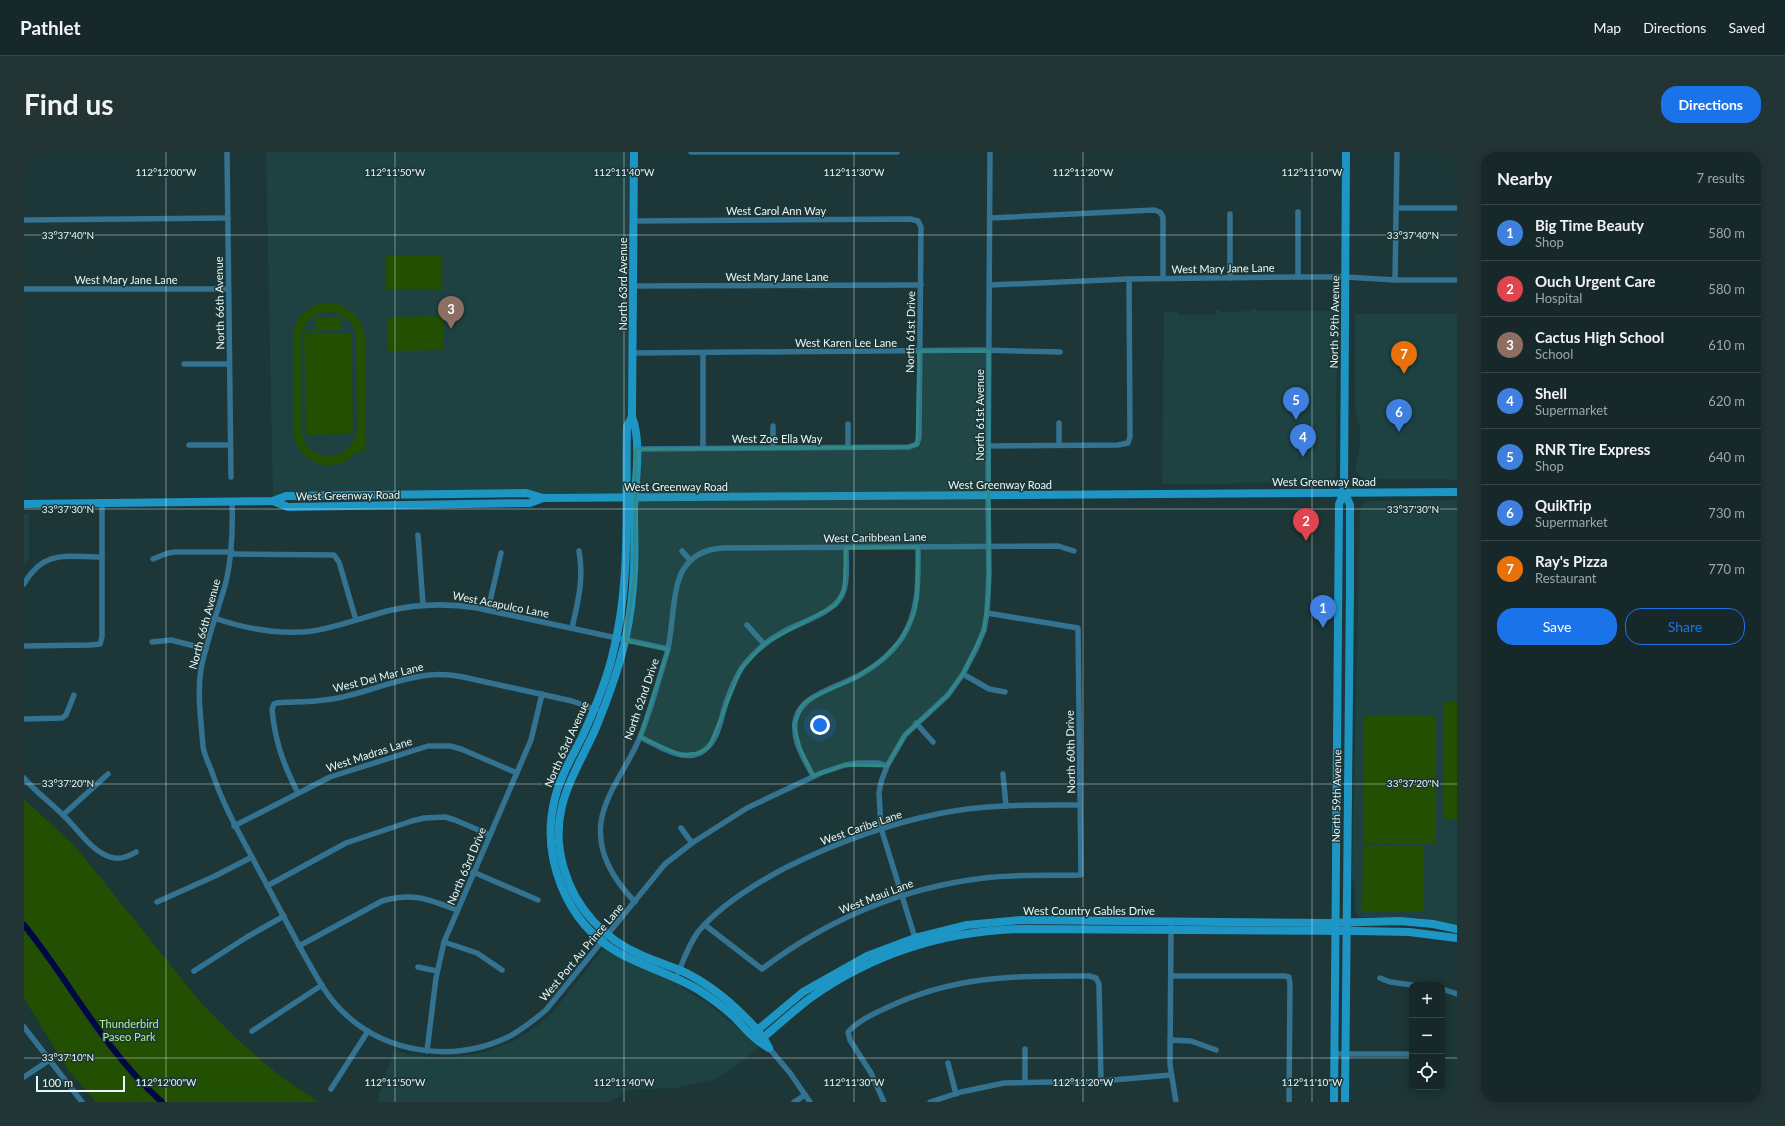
<!DOCTYPE html>
<html lang="en">
<head>
<meta charset="utf-8">
<style>
  body { margin:0; font-family:Lato,sans-serif; background:#233435; color:#f1f3f6 }
  .controls { position:absolute; right:12px; bottom:12px; display:grid; overflow:hidden; border-radius:8px; box-shadow:0 2px 10px #0003 }
  .controls button { width:36px; height:36px; display:grid; place-items:center; padding:0; border:0; border-bottom:1px solid #354446; background:#162829; color:#f1f3f6; font:20px sans-serif }
  .scale { position:absolute; left:12px; bottom:10px; width:89px; box-sizing:border-box; padding-left:4px; border:2px solid #e9f7f8; border-top:0; font-size:11px; line-height:14px; white-space:nowrap; color:#e9f7f8; -webkit-text-stroke:3px #1d3637; paint-order:stroke }
  .you { position:absolute; left:796px; top:573px; width:14px; height:14px; margin:-10px; border:3px solid #fff; border-radius:50%; background:#1a73e8; box-shadow:0 0 0 6px #1a73e833 }
  .badge { display:grid; place-items:center; width:26px; height:26px; border-radius:50%; background:#1a73e8; color:#fff; font-size:13px; font-weight:700 }
  .pin { position:absolute; translate:-50% -33px; filter:drop-shadow(0 1px 2px #0008) }
  .pin::after { content:''; position:absolute; top:21px; width:14px; height:12px; background:inherit; clip-path:polygon(0 0,100% 0,50% 100%) }
  .list { margin:0; padding:0; list-style:none }
  h2 { display:flex; justify-content:space-between; align-items:center; height:52px; margin:0; padding:0 16px; font-size:17px }
  h2 small { font-size:13px; font-weight:400; color:#9ea6a8 }
  .list li { display:grid; grid-template-columns:26px 1fr auto; gap:12px; align-items:center; box-sizing:border-box; height:56px; padding:0 16px; border-top:1px solid #354446 }
  .list b { display:block; font-size:15px; white-space:nowrap }
  .list p { margin:0; font-size:13px; white-space:nowrap; color:#9ea6a8 }
  .list em { font-size:13px; font-style:normal; color:#9ea6a8 }
  .actions { display:flex; gap:8px; padding:12px 16px }
  .actions a { flex:1; padding:9px 0; border:1px solid #1a73e8; border-radius:16px; text-align:center; font-size:14px; color:#1a73e8 }
  .actions .main { background:#1a73e8; color:#fff }
  .icon { flex:none; width:22px; height:22px; fill:none; stroke:currentColor; stroke-width:2; stroke-linecap:round; stroke-linejoin:round }
  .map { position:relative; flex:none; width:1433px; height:950px; overflow:hidden; border-radius:16px }
  header { display:flex; align-items:center; gap:24px; box-sizing:border-box; height:56px; padding:0 20px; background:#162829; border-bottom:1px solid #354446 }
  header strong { font-size:19px }
  nav { display:flex; gap:22px; margin-inline-start:auto; font-size:14px }
  .intro { display:flex; align-items:center; justify-content:space-between; box-sizing:border-box; height:96px; padding:0 24px }
  h1 { margin:0; font-size:28px }
  .button { padding:10px 18px; border-radius:16px; background:#1a73e8; color:#fff; font-size:14px; font-weight:700 }
  main { display:flex; gap:24px; padding:0 24px }
  aside { flex:1; background:#162829; border-radius:16px; box-shadow:0 2px 10px #0003 }
  .map>svg:first-child { display:block }
  .built { fill:#1e4142 }
  .green { fill:#234f02; fill-rule:evenodd }
  .lines { fill:none; stroke-linecap:round; stroke-linejoin:round }
  .canal { stroke:#000747; stroke-width:6 }
  .street { stroke:#337290; stroke-width:5.5 }
  .secondary { stroke:#1e96c5; stroke-width:8 }
  .marked { fill:#308983; fill-opacity:0.2; stroke:#308983; stroke-width:3; stroke-linejoin:round }
  .ticks { fill:none; stroke:#e9f7f8; stroke-width:1; stroke-opacity:0.45 }
  .labels { text-anchor:middle; dominant-baseline:central; stroke-width:3; stroke-linejoin:round; paint-order:stroke }
  .street-label { font-size:11px; fill:#e9f7f8; stroke:#1d3637 }
  .park-label { font-size:11px; fill:#acf08c; stroke:#1d3637 }
  .ticks-label { font-size:10px; text-anchor:middle; fill:#e9f7f8; stroke:#1d3637; stroke-width:3; stroke-linejoin:round; paint-order:stroke }
</style>
</head>
<body>
<header>
<strong>Pathlet</strong>
<nav><a>Map</a><a>Directions</a><a>Saved</a></nav>
</header>
<div class="intro"><h1>Find us</h1><a class="button">Directions</a></div>
<main>
<div class="map">
<svg width="1433" height="950" viewBox="0 0 1433 950">
  <rect width="100%" height="100%" fill="#1d3637"/>
  <g class="built">
    <polygon points="242,0 610,0 607,345 249,349"/>
    <polygon points="1228,157 1233,157 1233,159 1313,159 1312,322 1310,326 1302,331 1138,332 1140,160 1154,159 1154,163 1192,163 1192,158 1196,158 1196,160 1228,159"/>
    <polygon points="1331,162 1433,162 1433,329 1425,327 1340,327 1332,320 1332,313 1336,294 1336,276 1331,258"/>
    <polygon points="1433,348 1433,773 1396,766 1335,765 1331,759 1331,737 1328,726 1336,356 1338,352 1344,349"/>
    <polygon points="5,361 5,407 0,413 0,362"/>
    <polygon points="581,797 656,832 658,836 683,851 735,894 725,904 693,927 651,936 604,938 587,950 353,950 370,898 387,903 422,906 457,901 488,890 509,877 528,861 577,799"/>
  </g>
  <g class="green">
    <polygon points="417,103 418,137 362,138 362,104"/>
    <path d="M299 151C321 149 339 164 341 186L342 299C330 299 328 307 317 311 294 319 272 303 269 280V179C273 164 284 154 299 151ZM307 160C320 162 328 169 332 182L333 277C330 309 287 314 278 283L277 187C278 170 291 159 307 160Z"/>
    <polygon points="419,164 419,198 364,199 363,165"/>
    <polygon points="318,165 318,177 321,178 280,179 280,177 291,177 291,166"/>
    <polygon points="327,181 329,282 282,283 280,182"/>
    <polygon points="1419,550 1433,550 1433,668 1420,667"/>
    <polygon points="1340,563 1412,563 1412,692 1339,691"/>
    <polygon points="0,647 51,694 177,851 216,890 256,924 295,950 72,950 44,918 0,846"/>
    <polygon points="1339,693 1399,694 1399,760 1338,759"/>
  </g>
  <g class="lines">
    <path class="canal" d="M0 773C47 831 81 900 138 950"/>
    <g class="street">
      <polyline points="203,0 207,325"/>
      <polyline points="667,0 873,0"/>
      <polyline points="1372,56 1433,56"/>
      <polyline points="1274,60 1274,125"/>
      <polyline points="1206,62 1206,126"/>
      <polyline points="966,66 1130,58 1136,60 1139,65 1139,126"/>
      <polyline points="0,68 204,66"/>
      <polyline points="610,69 886,67 894,69 897,75 895,285 893,292 885,295 612,297"/>
      <polyline points="1371,128 1373,0"/>
      <polyline points="966,133 1105,127 1274,125 1322,125 1371,128 1433,128"/>
      <polyline points="609,134 897,133"/>
      <polyline points="0,137 204,137"/>
      <polyline points="608,201 957,198 1036,200"/>
      <polyline points="160,212 205,212"/>
      <polyline points="1035,271 1035,293"/>
      <polyline points="824,272 824,295"/>
      <polyline points="749,274 749,296"/>
      <polyline points="165,293 206,293"/>
      <polyline points="964,294 1094,293 1104,291 1106,285 1105,127"/>
      <polyline points="679,296 679,201"/>
      <path d="M208 349C209 377 208 404 202 430 194 459 183 487 177 517 173 542 177 568 179 594 180 603 185 612 188 620 200 656 219 688 237 722 252 750 267 779 283 808 293 825 303 845 318 859 361 902 430 911 484 885 498 878 510 868 522 858L641 712 668 691 723 656 797 621 821 613 834 611H855L863 614"/>
      <polyline points="394,383 399,453"/>
      <polyline points="658,399 666,408"/>
      <polyline points="207,402 310,403 315,410 332,468"/>
      <polyline points="129,407 144,401 151,400 208,400"/>
      <path d="M0 432C20 397 43 405 78 405"/>
      <polyline points="464,458 477,401"/>
      <path d="M190 466C222 477 255 483 289 479 314 475 338 466 363 459 393 452 423 451 453 456L644 497"/>
      <polyline points="723,473 740,492"/>
      <path d="M548 476C554 449 560 428 555 399"/>
      <polyline points="128,490 147,488 182,497"/>
      <polyline points="0,494 66,493 76,492 78,485 78,351"/>
      <polyline points="939,522 965,537 981,540"/>
      <polyline points="0,567 38,566 42,563 50,543"/>
      <polyline points="892,571 909,590"/>
      <path d="M616 585C633 593 657 610 676 601 695 591 696 568 702 551 707 536 713 520 724 508 734 497 746 487 759 480 778 469 814 461 820 438 824 425 822 410 822 396"/>
      <polyline points="979,622 982,654"/>
      <path d="M789 624C782 610 772 595 771 579 767 545 809 537 832 525 849 516 867 502 878 486 896 458 894 427 894 395"/>
      <path d="M0 626C12 640 27 651 40 664 54 677 67 699 86 705 95 708 104 705 112 700"/>
      <path d="M274 641C259 612 251 589 248 557L250 552C257 549 263 551 271 550 283 550 295 549 308 547 341 542 372 526 406 523 417 522 428 523 439 525L548 549 573 558"/>
      <polyline points="39,663 84,622"/>
      <polyline points="210,674 306,625 404,594 426,594 437,597 493,621"/>
      <polyline points="657,676 668,691"/>
      <polyline points="449,720 514,748"/>
      <polyline points="243,734 322,691 388,669 400,666 421,665 431,668 466,683"/>
      <polyline points="133,750 191,724 228,705"/>
      <path d="M611 750C590 728 573 702 577 670 582 639 605 613 616 585 627 558 634 529 643 501 649 479 648 436 659 418 668 403 682 397 699 396L1034 394 1050 399"/>
      <path d="M681 773 738 817C804 767 877 736 960 726 992 722 1025 724 1057 723L1054 476 963 461"/>
      <polyline points="1147,775 1146,913 1152,950"/>
      <polyline points="892,789 857,676 855,641 857,630 863,614 881,583 924,543 939,522 953,495 960,478 963,461 965,421 964,343 966,0"/>
      <polyline points="420,790 453,801 478,818"/>
      <path d="M275 794 358 749C389 740 404 747 433 758"/>
      <polyline points="394,815 413,819"/>
      <polyline points="170,819 223,785 260,764"/>
      <path d="M654 821C660 807 665 792 674 780 696 753 731 732 761 716 811 691 863 672 918 661 963 652 1010 653 1056 653"/>
      <polyline points="1147,824 1260,824 1265,825 1266,832 1265,950"/>
      <polyline points="1356,826 1366,830 1388,833"/>
      <polyline points="1418,837 1433,842"/>
      <polyline points="0,875 58,950"/>
      <polyline points="228,879 298,833"/>
      <polyline points="1146,888 1167,889 1192,898"/>
      <polyline points="745,896 766,921 786,950"/>
      <polyline points="403,899 412,826 420,790 507,588 518,542"/>
      <polyline points="1310,902 1388,902"/>
      <polyline points="924,911 932,942"/>
      <polyline points="0,925 24,909"/>
      <polyline points="1001,930 1001,897"/>
      <polyline points="307,937 344,879"/>
      <polyline points="770,950 781,943"/>
      <path d="M860 950 847 921 826 888 824 880C834 869 849 862 862 856 931 823 991 824 1065 824L1072 826 1075 832 1077 929"/>
      <polyline points="906,950 937,940 980,931 1077,929 1147,923"/>
    </g>
    <g class="secondary">
      <path d="M610 0 608 265C618 288 611 332 610 358 610 378 611 398 610 418 609 442 606 466 601 489 594 520 583 549 571 578 549 626 523 660 540 717 551 756 580 787 617 803 630 809 643 813 656 818 680 829 701 845 720 864 730 874 739 883 745 896"/>
      <path d="M608 265 603 274C601 352 608 429 588 505 581 533 570 559 558 585 548 605 536 625 531 646 516 705 542 771 595 801 620 815 648 822 673 837 686 845 698 854 709 864 721 876 730 888 745 896"/>
      <polyline points="1320,340 1326,353 1326,433 1321,950"/>
      <polyline points="249,349 264,355 506,351 519,346"/>
      <polyline points="0,352 249,349 262,344 502,341 519,346 1433,340"/>
      <polyline points="730,881 779,840 843,804 891,786 943,773 997,768 1306,771 1376,769 1409,772 1433,777"/>
      <path d="M736 888C752 875 768 860 785 847 848 802 921 779 998 777L1333 779 1385 780 1433 786"/>
      <polyline points="1310,950 1315,352 1320,340 1322,0"/>
    </g>
  </g>
  <path class="marked" d="M895 199H965V439L960 478 939 522 924 543 881 583 863 614 821 613 789 624 776 596 770 573 777 555 785 547 833 525 858 508 877 487 890 462 893 447 894 395 822 396 820 438 812 453 740 492 717 517 685 595 675 601 657 603 616 585 644 497 601 489 610 427 612 297 885 295 893 292Z"/>
  <path class="ticks" d="M142 0V950M371 0V950M600 0V950M830 0V950M1059 0V950M1288 0V950M0 83H1433M0 357H1433M0 632H1433M0 906H1388M1418 906H1433"/>
  <g class="labels">
    <g class="street-label">
      <text x="752" y="58">West Carol Ann Way</text>
      <text transform="translate(1199 116) rotate(-1)">West Mary Jane Lane</text>
      <text x="753" y="124">West Mary Jane Lane</text>
      <text x="102" y="127">West Mary Jane Lane</text>
      <text transform="translate(598 132) rotate(-90)">North 63rd Avenue</text>
      <text transform="translate(195 151) rotate(-91)">North 66th Avenue</text>
      <text transform="translate(1310 170) rotate(-89)">North 59th Avenue</text>
      <text transform="translate(886 180) rotate(-89)">North 61st Drive</text>
      <text x="822" y="190">West Karen Lee Lane</text>
      <text transform="translate(955 263) rotate(-90)">North 61st Avenue</text>
      <text x="753" y="286">West Zoe Ella Way</text>
      <text x="1300" y="329">West Greenway Road</text>
      <text x="976" y="332">West Greenway Road</text>
      <text x="652" y="334">West Greenway Road</text>
      <text transform="translate(324 343) rotate(-1)">West Greenway Road</text>
      <text transform="translate(851 385) rotate(-1)">West Caribbean Lane</text>
      <text transform="translate(477 452) rotate(11)">West Acapulco Lane</text>
      <text transform="translate(180 472) rotate(-75)">North 66th Avenue</text>
      <text transform="translate(354 525) rotate(-14)">West Del Mar Lane</text>
      <text transform="translate(617 547) rotate(-71)">North 62nd Drive</text>
      <text transform="translate(542 592) rotate(-66)">North 63rd Avenue</text>
      <text transform="translate(1046 600) rotate(-91)">North 60th Drive</text>
      <text transform="translate(345 602) rotate(-18)">West Madras Lane</text>
      <text transform="translate(1312 644) rotate(-89)">North 59th Avenue</text>
      <text transform="translate(837 675) rotate(-19)">West Caribe Lane</text>
      <text transform="translate(442 714) rotate(-67)">North 63rd Drive</text>
      <text transform="translate(852 744) rotate(-21)">West Maui Lane</text>
      <text x="1065" y="758">West Country Gables Drive</text>
      <text transform="translate(557 800) rotate(-50)">West Port Au Prince Lane</text>
    </g>
    <g class="park-label">
      <text x="105" y="871">Thunderbird<tspan x="105" dy="13">Paseo Park</tspan></text>
    </g>
  </g>
  <g class="ticks-label">
    <text x="142" y="24">112°12'00"W</text>
    <text x="371" y="24">112°11'50"W</text>
    <text x="600" y="24">112°11'40"W</text>
    <text x="830" y="24">112°11'30"W</text>
    <text x="1059" y="24">112°11'20"W</text>
    <text x="1288" y="24">112°11'10"W</text>
    <text x="44" y="87">33°37'40"N</text>
    <text x="1389" y="87">33°37'40"N</text>
    <text x="44" y="361">33°37'30"N</text>
    <text x="1389" y="361">33°37'30"N</text>
    <text x="44" y="635">33°37'20"N</text>
    <text x="1389" y="635">33°37'20"N</text>
    <text x="44" y="909">33°37'10"N</text>
    <text x="142" y="934">112°12'00"W</text>
    <text x="371" y="934">112°11'50"W</text>
    <text x="600" y="934">112°11'40"W</text>
    <text x="830" y="934">112°11'30"W</text>
    <text x="1059" y="934">112°11'20"W</text>
    <text x="1288" y="934">112°11'10"W</text>
  </g>
</svg>
<div class="controls">
<button>+</button>
<button>−</button>
<button><svg class="icon" aria-label="locate" viewBox="0 0 24 24"><circle cx="12" cy="12" r="6"/><path d="M12 2v4M12 18v4M2 12h4M18 12h4"/></svg></button>
</div>
<div class="scale">100 m</div>
<div class="you"></div>
<div class="pin badge" style="left:1299px;top:476px;background:#3f7fe0">1</div>
<div class="pin badge" style="left:1282px;top:389px;background:#e0444e">2</div>
<div class="pin badge" style="left:427px;top:177px;background:#8d6e63">3</div>
<div class="pin badge" style="left:1279px;top:305px;background:#3f7fe0">4</div>
<div class="pin badge" style="left:1272px;top:268px;background:#3f7fe0">5</div>
<div class="pin badge" style="left:1375px;top:280px;background:#3f7fe0">6</div>
<div class="pin badge" style="left:1380px;top:222px;background:#e8710a">7</div>
</div>
<aside>
<h2>Nearby<small>7 results</small></h2>
<ul class="list">
<li><span class="badge" style="background:#3f7fe0">1</span><div><b>Big Time Beauty</b><p>Shop</p></div><em>580 m</em></li>
<li><span class="badge" style="background:#e0444e">2</span><div><b>Ouch Urgent Care</b><p>Hospital</p></div><em>580 m</em></li>
<li><span class="badge" style="background:#8d6e63">3</span><div><b>Cactus High School</b><p>School</p></div><em>610 m</em></li>
<li><span class="badge" style="background:#3f7fe0">4</span><div><b>Shell</b><p>Supermarket</p></div><em>620 m</em></li>
<li><span class="badge" style="background:#3f7fe0">5</span><div><b>RNR Tire Express</b><p>Shop</p></div><em>640 m</em></li>
<li><span class="badge" style="background:#3f7fe0">6</span><div><b>QuikTrip</b><p>Supermarket</p></div><em>730 m</em></li>
<li><span class="badge" style="background:#e8710a">7</span><div><b>Ray's Pizza</b><p>Restaurant</p></div><em>770 m</em></li>
</ul>
<div class="actions"><a class="main">Save</a><a>Share</a></div>
</aside>
</main>
</body>
</html>
